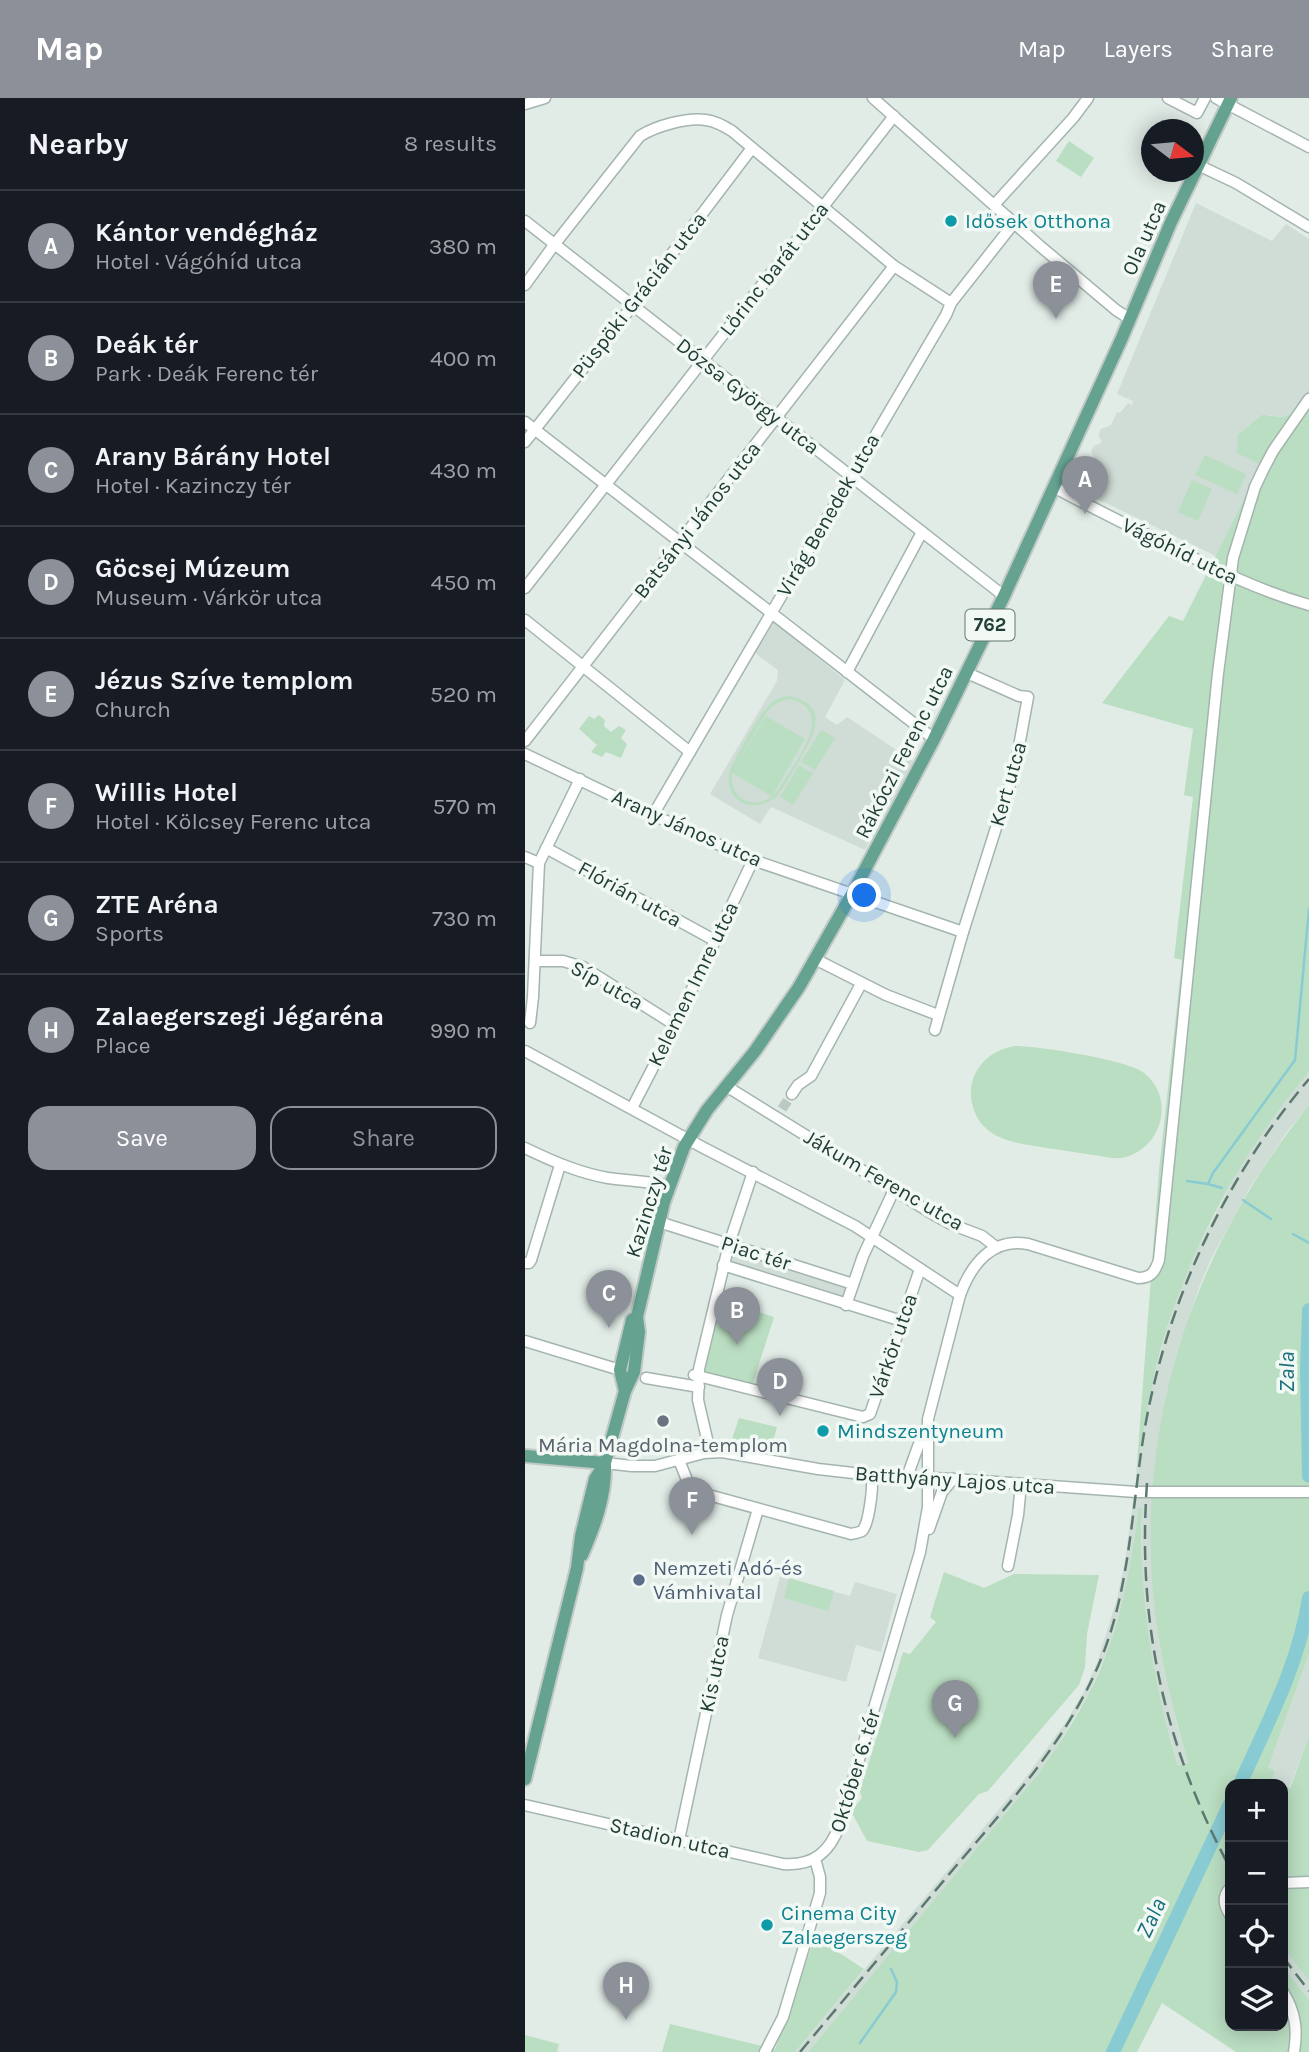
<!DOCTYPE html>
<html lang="en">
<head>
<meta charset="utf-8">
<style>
  body { margin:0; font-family:Karla,sans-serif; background:#20242c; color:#f1f3f6 }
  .controls { position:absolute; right:21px; bottom:21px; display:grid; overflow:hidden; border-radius:14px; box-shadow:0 4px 18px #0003 }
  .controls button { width:63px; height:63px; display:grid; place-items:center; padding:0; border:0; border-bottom:2px solid #363941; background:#171b24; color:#f1f3f6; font:35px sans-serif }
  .compass { position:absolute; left:616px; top:21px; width:63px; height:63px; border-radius:50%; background:#171b24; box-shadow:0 4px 18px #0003; rotate:106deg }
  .you { position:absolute; left:340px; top:798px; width:24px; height:24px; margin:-18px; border:5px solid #fff; border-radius:50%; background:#1a73e8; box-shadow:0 0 0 10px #1a73e833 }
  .badge { display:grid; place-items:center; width:46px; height:46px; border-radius:50%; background:#8c9099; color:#fff; font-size:23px; font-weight:700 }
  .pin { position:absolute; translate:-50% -58px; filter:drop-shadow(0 2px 4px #0008) }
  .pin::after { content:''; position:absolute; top:37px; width:24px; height:21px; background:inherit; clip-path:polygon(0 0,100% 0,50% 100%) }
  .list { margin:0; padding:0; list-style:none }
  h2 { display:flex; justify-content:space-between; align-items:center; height:91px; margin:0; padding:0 28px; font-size:30px }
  h2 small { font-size:23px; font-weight:400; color:#9ea1a6 }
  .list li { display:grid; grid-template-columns:46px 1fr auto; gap:21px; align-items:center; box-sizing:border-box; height:112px; padding:0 28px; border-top:2px solid #363941 }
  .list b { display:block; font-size:26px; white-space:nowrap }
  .list p { margin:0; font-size:23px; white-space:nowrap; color:#9ea1a6 }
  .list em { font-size:23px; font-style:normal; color:#9ea1a6 }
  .actions { display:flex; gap:14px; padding:21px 28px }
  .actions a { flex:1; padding:16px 0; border:2px solid #8c9099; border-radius:21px; text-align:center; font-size:24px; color:#8c9099 }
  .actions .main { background:#8c9099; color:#fff }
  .icon { flex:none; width:38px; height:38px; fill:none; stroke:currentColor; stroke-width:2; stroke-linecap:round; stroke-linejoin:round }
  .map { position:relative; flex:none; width:784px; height:1954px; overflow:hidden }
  header { display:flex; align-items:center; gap:42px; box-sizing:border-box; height:98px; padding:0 35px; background:#8c9099; color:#fff }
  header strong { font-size:33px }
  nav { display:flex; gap:38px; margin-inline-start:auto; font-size:24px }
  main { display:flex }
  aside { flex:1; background:#171b24 }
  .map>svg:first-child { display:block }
  .built { fill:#d0dcd6 }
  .green { fill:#badec2; fill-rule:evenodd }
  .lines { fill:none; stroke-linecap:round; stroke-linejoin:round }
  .stream { stroke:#89cbd2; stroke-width:2.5 }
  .river { stroke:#89cbd2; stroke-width:14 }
  .minor-tunnel { stroke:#bbc9c3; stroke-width:10; stroke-dasharray:10 5; stroke-linecap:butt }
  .minor-casing { stroke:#a4b4ae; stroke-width:13 }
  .major-casing { stroke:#c1c9c6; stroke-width:16 }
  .minor { stroke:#fff; stroke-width:10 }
  .major { stroke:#65a390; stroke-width:12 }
  .rail { stroke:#5c7970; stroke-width:2.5; stroke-dasharray:14 7; stroke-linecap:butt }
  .culture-dot { fill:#0f9aa8; stroke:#f2f9f5; stroke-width:2.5 }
  .worship-dot { fill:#6b7280; stroke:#f2f9f5; stroke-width:2.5 }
  .service-dot { fill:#5c6f8a; stroke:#f2f9f5; stroke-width:2.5 }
  .labels { text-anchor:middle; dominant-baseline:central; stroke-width:7; stroke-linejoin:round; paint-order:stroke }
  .shield { fill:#f2f9f5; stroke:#60766f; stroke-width:2 }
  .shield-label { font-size:19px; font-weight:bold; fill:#213e35 }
  .culture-label { font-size:21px; fill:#0d838f; stroke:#f2f9f5; text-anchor:start }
  .street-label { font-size:21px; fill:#213e35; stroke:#f2f9f5 }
  .worship-label { font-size:21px; fill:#5b616d; stroke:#f2f9f5 }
  .service-label { font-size:21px; fill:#4e5e75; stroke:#f2f9f5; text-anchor:start }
  .water-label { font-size:23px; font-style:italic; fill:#1a707b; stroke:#f2f9f5 }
</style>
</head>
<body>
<header>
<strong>Map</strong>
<nav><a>Map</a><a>Layers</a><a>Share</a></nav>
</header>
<main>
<aside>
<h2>Nearby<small>8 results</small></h2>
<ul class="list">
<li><span class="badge">A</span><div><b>Kántor vendégház</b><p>Hotel · Vágóhíd utca</p></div><em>380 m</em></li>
<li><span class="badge">B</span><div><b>Deák tér</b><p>Park · Deák Ferenc tér</p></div><em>400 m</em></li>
<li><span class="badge">C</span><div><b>Arany Bárány Hotel</b><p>Hotel · Kazinczy tér</p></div><em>430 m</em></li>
<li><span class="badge">D</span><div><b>Göcsej Múzeum</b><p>Museum · Várkör utca</p></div><em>450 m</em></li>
<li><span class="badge">E</span><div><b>Jézus Szíve templom</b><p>Church</p></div><em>520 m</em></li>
<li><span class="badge">F</span><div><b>Willis Hotel</b><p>Hotel · Kölcsey Ferenc utca</p></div><em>570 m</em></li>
<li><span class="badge">G</span><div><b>ZTE Aréna</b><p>Sports</p></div><em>730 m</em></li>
<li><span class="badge">H</span><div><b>Zalaegerszegi Jégaréna</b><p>Place</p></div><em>990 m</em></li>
</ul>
<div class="actions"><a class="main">Save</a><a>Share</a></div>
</aside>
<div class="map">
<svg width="784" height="1954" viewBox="0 0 784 1954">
  <rect width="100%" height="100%" fill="#e2ece7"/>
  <g class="built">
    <polygon points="671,105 747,143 761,126 784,141 784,291 765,316 758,319 744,317 736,366 691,458 558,394 551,382 564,375 561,368 563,363 569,359 566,353 569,348 577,344 573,337 576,331 586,327 592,314 595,315 603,305 607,307 608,303 592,296"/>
    <polygon points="248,523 320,582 300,619 312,627 322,619 388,663 340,752 246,709 235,726 185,696 252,583 253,572 227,553"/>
    <polygon points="784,974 784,1007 761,1035 724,1091 686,1161 673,1192 652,1257 635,1335 627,1407 628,1492 636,1553 653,1631 663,1665 653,1668 633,1595 625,1554 617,1491 617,1411 600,1493 584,1549 564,1595 533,1647 514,1675 283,1954 270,1954 501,1679 541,1624 559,1593 572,1565 592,1501 600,1462 619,1325 627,1284 641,1234 657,1186 674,1148 716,1066 754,1009"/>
    <polygon points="209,1149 326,1187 320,1205 203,1166"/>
    <polygon points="255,1479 325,1498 330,1484 372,1496 356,1554 331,1547 321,1584 233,1560"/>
    <polygon points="784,1556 784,1638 764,1690 758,1686 746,1683 743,1670"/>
    <polygon points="758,1849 784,1883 784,1902 758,1868"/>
  </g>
  <g class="green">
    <polygon points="544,43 569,60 556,79 531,63"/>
    <path d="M784 291V974C720 1049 671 1139 641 1233 626 1280 619 1330 611 1379L634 1072 657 862 649 860 668 699 659 697 668 631 577 605 644 518 658 523 736 367 712 355 713 337 737 317 758 319 765 316Z"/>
    <polygon points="680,357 721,376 712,396 670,377"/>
    <polygon points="667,382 687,391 673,423 653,414"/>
    <path d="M265 598C308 608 287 640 273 665 266 676 260 688 252 698 226 720 193 700 207 667 216 651 235 612 249 603 254 599 259 599 265 598ZM265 601C314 613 267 668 253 692L247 698 280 641 241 618 208 673 242 614C249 606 254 603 265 601ZM207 675 246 698V699C226 713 204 699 207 675Z"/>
    <polygon points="74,617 80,622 79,628 86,634 94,628 101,632 96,640 102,646 96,660 81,654 77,659 66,654 72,647 54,631 64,618 69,621"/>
    <polygon points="296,632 310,640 290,672 276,664"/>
    <polygon points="274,667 288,675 268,707 255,699"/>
    <path d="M490 948C513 948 604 962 619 975 652 1001 636 1053 596 1060 589 1061 582 1059 575 1058 557 1055 540 1053 522 1050 492 1045 458 1043 448 1009 445 999 445 988 449 978 457 961 471 951 490 948Z"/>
    <path d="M784 1007V1556L743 1670 750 1673 746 1683 754 1686H705V1928H758V1868L784 1902V1954H711L637 1905 612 1954H283L514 1675C537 1642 559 1609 575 1572 597 1520 606 1466 614 1410H617C613 1499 628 1583 653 1668L663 1665C647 1609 633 1552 628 1494 613 1314 672 1147 784 1007Z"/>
    <polygon points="194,1201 249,1219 227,1288 177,1275"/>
    <polygon points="214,1320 252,1329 245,1355 205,1347"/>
    <polygon points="419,1474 459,1490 489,1476 574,1477 562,1536 560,1569 554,1587 463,1693 454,1696 403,1752 394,1754 342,1743 326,1713 337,1700 335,1693 378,1554 385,1556 411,1524 405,1519"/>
    <polygon points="264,1480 309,1493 303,1513 259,1500"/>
    <polygon points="784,1638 784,1883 758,1849 758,1688 765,1690"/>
    <polygon points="290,1839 339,1871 270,1954 137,1954 145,1926 250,1951"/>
    <polygon points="0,1937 34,1946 32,1954 0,1954"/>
  </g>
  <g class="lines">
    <g class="stream">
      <polyline points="662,1083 683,1086"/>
      <polyline points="697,1090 683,1086 688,1075 770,962 784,811"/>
      <polyline points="718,1102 746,1121"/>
      <polyline points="768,1136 784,1145"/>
      <polyline points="335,1945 371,1894 372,1884 366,1871"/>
    </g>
    <g class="river">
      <polyline points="784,1212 782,1272 784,1378"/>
      <path d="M715 1686C742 1626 774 1566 784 1500"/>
      <polyline points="588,1954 705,1706"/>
    </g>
    <polyline class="minor-tunnel" points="257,1011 267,996"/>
    <g class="minor-casing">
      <g id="minor">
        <polyline points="348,0 515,148 591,212 605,221"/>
        <polyline points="643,0 672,15 680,0"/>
        <polyline points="691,0 784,49"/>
        <polyline points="0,6 20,0"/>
        <polyline points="673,67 711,85 784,129"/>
        <polyline points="469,107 548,20 563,0"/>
        <polyline points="0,123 479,498"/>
        <path d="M0 187 29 147 115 38C131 28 162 19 181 22 190 23 199 28 207 33L369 168 426 205"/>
        <polyline points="0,324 409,641"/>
        <polyline points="0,344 108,207 227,50"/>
        <path d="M529 389C567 410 606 429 645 448 690 471 735 493 784 507"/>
        <polyline points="0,490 369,18"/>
        <polyline points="0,522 165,654"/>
        <polyline points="322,574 397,434"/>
        <polyline points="0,643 369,168"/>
        <polyline points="0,656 128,717 228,762 438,834"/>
        <polyline points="128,717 421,217 426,205 489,125"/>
        <polyline points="21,750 189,842"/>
        <polyline points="0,759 14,765"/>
        <polyline points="290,861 361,897 413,917"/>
        <polyline points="10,863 38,863 58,869 150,927"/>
        <polyline points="5,925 8,899 14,765 55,681"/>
        <polyline points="410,932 438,834 490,670 503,599 494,598 442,575"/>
        <polyline points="0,953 177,1049 330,1128 435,1197"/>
        <polyline points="201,988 411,1118 428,1127 457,1138 471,1149"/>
        <polyline points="267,996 273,987 286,978 336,886"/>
        <polyline points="107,1010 150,927 228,762"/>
        <path d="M0 1050C27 1063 54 1075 83 1080 104 1083 124 1083 144 1088"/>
        <polyline points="134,1124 328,1186"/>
        <polyline points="0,1165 4,1165 6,1162 35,1067"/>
        <polyline points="198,1167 377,1223"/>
        <polyline points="321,1207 338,1158 369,1092"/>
        <polyline points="0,1243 95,1272"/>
        <polyline points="169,1277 338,1319 345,1316 395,1171"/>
        <polyline points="121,1280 174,1289"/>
        <polyline points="185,1354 173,1302 174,1271 204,1146 228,1074"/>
        <path d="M154 1362 164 1387 169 1393 326 1436C330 1435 333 1435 337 1433 344 1426 349 1387 346 1377"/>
        <polyline points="80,1365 107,1368 130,1368 179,1355 197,1354 293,1371 346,1377 428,1381 611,1394 784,1394"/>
        <polyline points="382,1379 399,1332"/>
        <polyline points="404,1431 417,1394 428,1381"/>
        <polyline points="483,1468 493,1417 496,1386"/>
        <path d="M0 1707 258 1766C289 1768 305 1754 315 1726L395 1454 403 1409V1321L435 1197C446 1167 467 1139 503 1146L613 1180C626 1180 630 1174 634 1162L693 575 708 460 730 389 738 372 748 353 784 301"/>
        <polyline points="154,1742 202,1517 233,1411"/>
        <polyline points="758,1785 784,1784"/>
        <path d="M705 1790C697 1799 699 1807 705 1817"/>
        <path d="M758 1894C770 1913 773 1931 769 1954"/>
        <polyline points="240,1954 258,1919 295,1795 295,1779 290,1761"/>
      </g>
    </g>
    <g class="major-casing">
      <g id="major">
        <polyline points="100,1293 95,1272 107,1222 110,1220"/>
        <polyline points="0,1358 80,1365"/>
        <path d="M57 1457C70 1427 81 1398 80 1365"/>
        <polyline points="0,1681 52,1470 56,1438 70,1381 80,1365 100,1293 109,1274 114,1234 112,1219 139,1104 159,1049 182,1012 230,953 274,889 327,796 409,641 479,498 596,242 646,124 706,0"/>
      </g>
    </g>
    <use href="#minor" class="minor"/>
    <use href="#major" class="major"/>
    <g class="rail">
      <path d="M622 1385C612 1525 639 1647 705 1770"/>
      <polyline points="758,1859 784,1893"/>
      <path d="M275 1954C327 1892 379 1830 431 1768 487 1702 546 1638 578 1556 606 1483 607 1405 620 1329 643 1201 700 1080 784 981"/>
    </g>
  </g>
  <g class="culture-dot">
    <circle cx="426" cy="123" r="7"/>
    <circle cx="298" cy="1333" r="7"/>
    <circle cx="242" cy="1827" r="7"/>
  </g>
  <circle class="worship-dot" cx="138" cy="1323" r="7"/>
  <circle class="service-dot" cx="114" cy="1482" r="7"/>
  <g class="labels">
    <rect class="shield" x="440.5" y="511.5" width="49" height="31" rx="5"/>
    <g class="shield-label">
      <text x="465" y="527">762</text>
    </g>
    <g class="culture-label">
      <text x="440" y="123">Idősek Otthona</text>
      <text x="312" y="1333">Mindszentyneum</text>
      <text x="256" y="1815">Cinema City<tspan x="256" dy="24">Zalaegerszeg</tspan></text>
    </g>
    <g class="street-label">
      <text transform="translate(619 140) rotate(-66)">Ola utca</text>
      <text transform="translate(249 171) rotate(-52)">Lőrinc barát utca</text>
      <text transform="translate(114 197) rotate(-52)">Püspöki Grácián utca</text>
      <text transform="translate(223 298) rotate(38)">Dózsa György utca</text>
      <text transform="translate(303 417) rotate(-60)">Virág Benedek utca</text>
      <text transform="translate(172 422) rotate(-52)">Batsányi János utca</text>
      <text transform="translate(655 453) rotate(26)">Vágóhíd utca</text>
      <text transform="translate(379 654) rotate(-63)">Rákóczi Ferenc utca</text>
      <text transform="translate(483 686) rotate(-74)">Kert utca</text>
      <text transform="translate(162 730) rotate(24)">Arany János utca</text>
      <text transform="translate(105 796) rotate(29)">Flórián utca</text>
      <text transform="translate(168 886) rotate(-64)">Kelemen Imre utca</text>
      <text transform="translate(82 887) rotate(29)">Síp utca</text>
      <text transform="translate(359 1082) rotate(30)">Jákum Ferenc utca</text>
      <text transform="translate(124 1104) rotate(-73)">Kazinczy tér</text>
      <text transform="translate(231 1155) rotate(18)">Piac tér</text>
      <text transform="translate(368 1248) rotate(-71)">Várkör utca</text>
      <text transform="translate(430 1382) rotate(4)">Batthyány Lajos utca</text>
      <text transform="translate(189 1576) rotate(-78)">Kis utca</text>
      <text transform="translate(330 1673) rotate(-73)">Október 6. tér</text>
      <text transform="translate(145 1740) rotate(13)">Stadion utca</text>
    </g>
    <g class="worship-label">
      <text x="138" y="1347">Mária Magdolna-templom</text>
    </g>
    <g class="service-label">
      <text x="128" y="1470">Nemzeti Adó-és<tspan x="128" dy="24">Vámhivatal</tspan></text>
    </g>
    <g class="water-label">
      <text transform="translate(761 1274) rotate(-90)">Zala</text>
      <text transform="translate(626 1820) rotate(-65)">Zala</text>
    </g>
  </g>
</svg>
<div class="controls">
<button>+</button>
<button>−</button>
<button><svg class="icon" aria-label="locate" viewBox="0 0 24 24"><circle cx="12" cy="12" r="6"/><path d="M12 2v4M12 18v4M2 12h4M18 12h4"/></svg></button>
<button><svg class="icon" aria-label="layers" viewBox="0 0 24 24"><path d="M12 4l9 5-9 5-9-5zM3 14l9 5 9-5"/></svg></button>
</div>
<svg class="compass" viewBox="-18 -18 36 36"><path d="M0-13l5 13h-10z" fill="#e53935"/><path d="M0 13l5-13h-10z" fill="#9ea1a6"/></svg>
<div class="you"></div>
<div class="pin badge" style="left:560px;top:416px">A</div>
<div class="pin badge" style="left:212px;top:1247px">B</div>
<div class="pin badge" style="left:84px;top:1230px">C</div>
<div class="pin badge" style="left:255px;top:1318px">D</div>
<div class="pin badge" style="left:531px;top:221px">E</div>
<div class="pin badge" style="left:167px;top:1437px">F</div>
<div class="pin badge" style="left:430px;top:1640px">G</div>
<div class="pin badge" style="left:101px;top:1922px">H</div>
</div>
</main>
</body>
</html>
